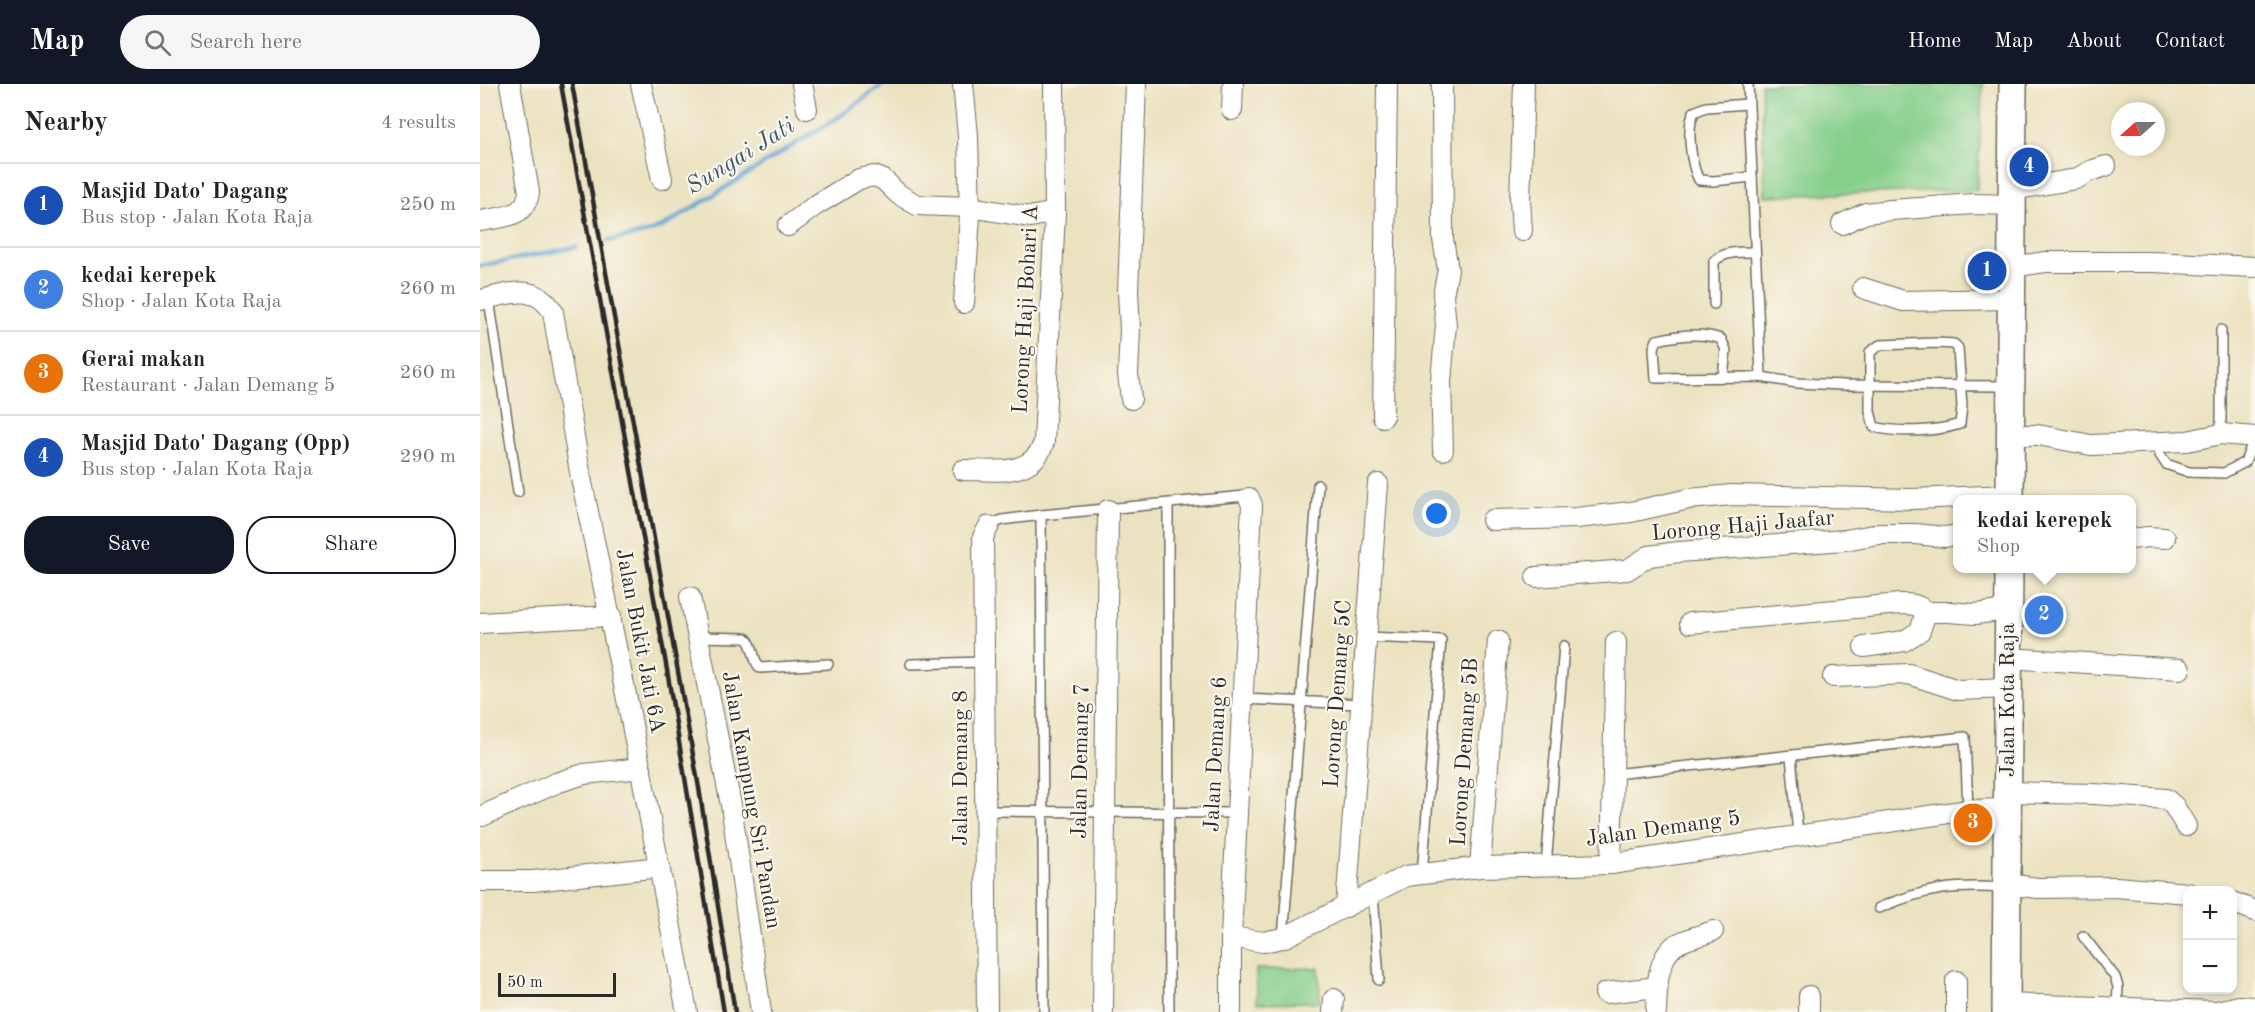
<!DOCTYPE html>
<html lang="en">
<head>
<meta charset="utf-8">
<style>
  body { margin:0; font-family:"Old Standard TT",serif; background:#f6f6f6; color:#222 }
  .controls { position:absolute; right:18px; bottom:18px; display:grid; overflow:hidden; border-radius:12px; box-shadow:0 3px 9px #0003 }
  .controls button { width:54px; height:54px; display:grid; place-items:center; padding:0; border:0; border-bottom:2px solid #e0e0e0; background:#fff; color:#222; font:30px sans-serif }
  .compass { position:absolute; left:1631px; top:18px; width:54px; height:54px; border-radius:50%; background:#fff; box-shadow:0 3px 9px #0003; rotate:249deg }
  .scale { position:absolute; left:18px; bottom:15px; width:118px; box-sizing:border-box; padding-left:6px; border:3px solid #2b2b2b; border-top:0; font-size:16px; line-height:21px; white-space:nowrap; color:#2b2b2b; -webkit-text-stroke:4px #fbf7ec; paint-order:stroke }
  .you { position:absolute; left:957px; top:430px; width:21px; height:21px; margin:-15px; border:4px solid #fff; border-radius:50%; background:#1a73e8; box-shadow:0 0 0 9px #1a73e833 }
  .badge { display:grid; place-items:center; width:39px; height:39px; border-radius:50%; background:#111827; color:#fff; font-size:20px; font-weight:700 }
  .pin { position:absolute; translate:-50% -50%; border:3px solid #fff; box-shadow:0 2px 6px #0006 }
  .popup { position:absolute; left:1473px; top:411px; width:183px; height:78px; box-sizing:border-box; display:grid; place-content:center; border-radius:12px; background:#fff; filter:drop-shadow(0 2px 4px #0005); font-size:20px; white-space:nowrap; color:#767676 }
  .popup b { font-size:22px; color:#222 }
  .popup::after { content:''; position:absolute; left:50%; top:100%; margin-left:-12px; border:12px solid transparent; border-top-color:#fff }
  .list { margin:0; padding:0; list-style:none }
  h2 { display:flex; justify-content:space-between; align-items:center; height:78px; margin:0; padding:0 24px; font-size:26px }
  h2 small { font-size:20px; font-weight:400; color:#767676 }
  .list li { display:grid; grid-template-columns:39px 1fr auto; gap:18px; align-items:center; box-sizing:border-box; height:84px; padding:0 24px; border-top:2px solid #e0e0e0 }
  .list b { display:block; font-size:22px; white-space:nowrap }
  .list p { margin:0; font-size:20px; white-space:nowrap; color:#767676 }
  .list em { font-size:20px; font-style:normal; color:#767676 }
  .actions { display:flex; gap:12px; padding:18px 24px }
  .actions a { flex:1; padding:14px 0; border:2px solid #111827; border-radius:24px; text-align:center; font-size:21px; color:#111827 }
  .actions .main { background:#111827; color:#fff }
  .icon { flex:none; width:33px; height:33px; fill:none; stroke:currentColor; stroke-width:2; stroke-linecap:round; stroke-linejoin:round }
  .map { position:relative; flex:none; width:1775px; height:928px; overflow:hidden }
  header { display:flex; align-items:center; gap:36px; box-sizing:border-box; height:84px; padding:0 30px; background:#111827; color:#fff }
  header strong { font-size:28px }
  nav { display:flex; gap:33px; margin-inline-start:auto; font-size:21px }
  .search { width:420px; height:54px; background:#f6f6f6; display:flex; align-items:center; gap:15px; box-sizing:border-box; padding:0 21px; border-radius:33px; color:#767676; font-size:22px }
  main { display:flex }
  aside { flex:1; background:#fff }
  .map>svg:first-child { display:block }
  .green { fill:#86cf8b; stroke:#587d5b; stroke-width:1.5 }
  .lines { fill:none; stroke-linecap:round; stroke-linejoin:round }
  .stream { stroke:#5ba2d1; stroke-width:4.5 }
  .service-casing { stroke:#6e6b5f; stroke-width:12 }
  .minor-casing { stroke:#6e6b5f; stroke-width:22 }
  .secondary-casing { stroke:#6e6b5f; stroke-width:30 }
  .service { stroke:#fff; stroke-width:9 }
  .minor { stroke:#fff; stroke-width:20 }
  .secondary { stroke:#fff; stroke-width:27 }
  .rail { stroke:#2b2b2b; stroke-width:4.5 }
  .labels { text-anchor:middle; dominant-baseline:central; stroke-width:4.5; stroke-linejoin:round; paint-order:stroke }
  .street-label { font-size:22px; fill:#2b2b2b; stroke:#fbf7ec }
  .water-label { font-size:24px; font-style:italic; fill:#3e5b6d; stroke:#fbf7ec }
</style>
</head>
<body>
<header>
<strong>Map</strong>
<div class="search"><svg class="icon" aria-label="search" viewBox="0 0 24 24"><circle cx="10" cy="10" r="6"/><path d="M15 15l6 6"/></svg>Search here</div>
<nav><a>Home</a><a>Map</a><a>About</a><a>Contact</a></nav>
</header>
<main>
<aside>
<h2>Nearby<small>4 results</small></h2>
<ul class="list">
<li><span class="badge" style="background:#1a4fb4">1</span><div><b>Masjid Dato' Dagang</b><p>Bus stop · Jalan Kota Raja</p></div><em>250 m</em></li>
<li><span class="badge" style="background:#3f7fe0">2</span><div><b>kedai kerepek</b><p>Shop · Jalan Kota Raja</p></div><em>260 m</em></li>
<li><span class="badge" style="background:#e8710a">3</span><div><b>Gerai makan</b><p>Restaurant · Jalan Demang 5</p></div><em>260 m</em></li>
<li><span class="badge" style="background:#1a4fb4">4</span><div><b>Masjid Dato' Dagang (Opp)</b><p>Bus stop · Jalan Kota Raja</p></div><em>290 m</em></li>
</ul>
<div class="actions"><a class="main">Save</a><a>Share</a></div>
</aside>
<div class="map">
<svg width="1775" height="928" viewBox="0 0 1775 928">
  <rect width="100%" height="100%" fill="#fbf7ec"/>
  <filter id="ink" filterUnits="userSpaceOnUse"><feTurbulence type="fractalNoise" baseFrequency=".0167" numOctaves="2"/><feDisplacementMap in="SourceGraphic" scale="12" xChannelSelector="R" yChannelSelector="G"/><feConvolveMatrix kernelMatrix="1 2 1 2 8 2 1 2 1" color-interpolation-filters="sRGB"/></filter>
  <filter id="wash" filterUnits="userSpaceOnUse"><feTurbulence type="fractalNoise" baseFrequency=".008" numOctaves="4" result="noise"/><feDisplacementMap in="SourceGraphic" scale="24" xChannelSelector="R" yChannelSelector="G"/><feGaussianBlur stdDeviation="1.35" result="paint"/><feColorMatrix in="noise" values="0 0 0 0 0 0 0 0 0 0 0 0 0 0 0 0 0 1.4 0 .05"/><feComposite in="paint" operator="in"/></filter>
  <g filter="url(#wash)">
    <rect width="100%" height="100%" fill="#ebe2c0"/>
    <g class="green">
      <polygon points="1281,0 1503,0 1497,106 1285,112"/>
      <polygon points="839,884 840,918 777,919 776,885"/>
    </g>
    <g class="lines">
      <g class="stream">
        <polyline points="128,157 166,149 184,142 360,32 404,0"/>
        <polyline points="0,182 96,163"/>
      </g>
    </g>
  </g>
  <g filter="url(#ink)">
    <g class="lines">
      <g class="service-casing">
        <g id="service">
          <polyline points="1268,0 1281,293"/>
          <path d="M1268 20 1226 23 1214 28C1206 44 1211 81 1219 96L1234 97 1272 93"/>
          <polyline points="9,215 38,408"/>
          <path d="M1234 220V177C1246 167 1260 168 1275 168"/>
          <path d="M1456 259 1474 260 1478 264 1482 322 1480 340C1455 348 1419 349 1394 343L1390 327V268L1400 261Z"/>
          <path d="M1243 293 1246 266 1241 255C1221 248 1198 251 1177 256L1174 264 1176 294 1281 293 1317 299 1364 301 1528 302"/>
          <polyline points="1741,350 1741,246"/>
          <polyline points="1678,358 1680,371 1686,380 1709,388 1744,389 1765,378 1775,353"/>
          <polyline points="688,420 689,928"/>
          <polyline points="561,431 564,928"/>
          <polyline points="509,442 522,436 561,431 765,412 769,414"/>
          <path d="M218 553 266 554C275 562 272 576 280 584L348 580"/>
          <polyline points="886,553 961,556 942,790"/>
          <polyline points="431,580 504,578"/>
          <polyline points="762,615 881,620"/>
          <polyline points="1311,672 1318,750"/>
          <polyline points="1133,690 1485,653 1488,726"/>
          <polyline points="505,727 756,729"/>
          <polyline points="1066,782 1084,562"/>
          <polyline points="893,809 899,896"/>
          <path d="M1399 824C1445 804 1475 801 1524 804"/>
          <polyline points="1603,852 1635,893 1638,903 1637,923"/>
          <polyline points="803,854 838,401"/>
        </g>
      </g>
      <g class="minor-casing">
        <g id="minor">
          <polyline points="161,0 182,95"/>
          <polyline points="322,0 327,25"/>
          <polyline points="483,0 488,52 490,132 484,219"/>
          <polyline points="962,0 963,155 968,186 963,211 966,241 961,297 963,366"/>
          <polyline points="752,26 753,0"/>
          <polyline points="1532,106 1596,95 1610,87 1626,82"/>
          <path d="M0 137C21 133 46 134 49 108L30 0"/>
          <polyline points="1362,140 1386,129 1411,126 1494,120 1532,121"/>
          <polyline points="308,142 336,121 379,95 394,92 404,96 418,110 437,121 490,123 550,133 575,128"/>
          <polyline points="1042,147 1040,116 1044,0"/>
          <polyline points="1532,183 1565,178 1673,178 1775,183"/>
          <polyline points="1383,204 1423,217 1531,215"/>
          <path d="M0 216C29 210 55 198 73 228L101 394 149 625 207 928"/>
          <polyline points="651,315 648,290 650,245 648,208 656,0"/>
          <polyline points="903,333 907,0"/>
          <polyline points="1530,351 1558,351 1611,361 1707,357 1741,350 1775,353"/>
          <path d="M483 386C513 386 553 394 564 358L575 128 574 0"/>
          <polyline points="1012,436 1096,434 1151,428 1209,415 1252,411 1432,415 1530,411"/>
          <polyline points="1651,455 1668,453 1685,454"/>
          <polyline points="1056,493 1147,486 1169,472 1199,468 1365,456 1399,450 1435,450 1465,453 1477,451"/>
          <polyline points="210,513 251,721 281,928"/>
          <polyline points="0,539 131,532"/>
          <path d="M1210 539 1420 520C1431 520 1438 520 1446 528"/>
          <polyline points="1384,563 1424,557 1440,547 1446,528 1469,528 1495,530 1529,526"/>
          <polyline points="1528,574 1700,585"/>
          <polyline points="1353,593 1429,590 1478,606 1528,604"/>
          <polyline points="1527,708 1614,710 1686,715 1694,722 1706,742"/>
          <polyline points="2,732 76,699 104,690 161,684"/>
          <polyline points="1131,780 1136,558"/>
          <polyline points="1000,783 1018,557"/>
          <polyline points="0,797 53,797 180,783"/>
          <polyline points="1527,800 1558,804 1636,803 1708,809"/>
          <polyline points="1752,818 1775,827"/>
          <polyline points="866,823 898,400"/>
          <polyline points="751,853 783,858 803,854 926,792 1000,783 1131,780 1488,726 1527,725"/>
          <polyline points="1125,909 1177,903"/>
          <polyline points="1329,912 1329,928"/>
          <polyline points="1526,920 1737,927 1759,922 1775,923"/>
          <polyline points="507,928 503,453 509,442"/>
          <polyline points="623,928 628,426"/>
          <polyline points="751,928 751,853 772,421 769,414"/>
          <polyline points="853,928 854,915"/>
          <path d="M1176 928C1177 907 1176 877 1194 862 1201 856 1223 851 1233 847"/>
          <polyline points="1476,928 1476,897"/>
        </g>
      </g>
      <g class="secondary-casing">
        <g id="secondary">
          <polyline points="1530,416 1533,0"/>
          <polyline points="1526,928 1529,484"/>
        </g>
      </g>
      <use href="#service" class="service"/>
      <use href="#minor" class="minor"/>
      <use href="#secondary" class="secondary"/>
      <g class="rail">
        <polyline points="81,0 187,586 244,928"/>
        <polyline points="92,0 219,704 255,928"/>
      </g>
    </g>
  </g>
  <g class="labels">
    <g class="street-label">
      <text transform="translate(546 225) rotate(-87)">Lorong Haji Bohari A</text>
      <text transform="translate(1263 442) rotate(-5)">Lorong Haji Jaafar</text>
      <text transform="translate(160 557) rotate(79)">Jalan Bukit Jati 6A</text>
      <text transform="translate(858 610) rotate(-86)">Lorong Demang 5C</text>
      <text transform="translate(1528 616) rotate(-90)">Jalan Kota Raja</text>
      <text transform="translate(985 668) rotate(-86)">Lorong Demang 5B</text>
      <text transform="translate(736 670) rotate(-87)">Jalan Demang 6</text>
      <text transform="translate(601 677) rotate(-89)">Jalan Demang 7</text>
      <text transform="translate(481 684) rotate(-90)">Jalan Demang 8</text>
      <text transform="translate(271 716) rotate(80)">Jalan Kampung Sri Pandan</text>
      <text transform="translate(1183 745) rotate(-8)">Jalan Demang 5</text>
    </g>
    <g class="water-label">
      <text transform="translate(261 73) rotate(-32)">Sungai Jati</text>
    </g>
  </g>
</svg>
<div class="controls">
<button>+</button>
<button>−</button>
</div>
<svg class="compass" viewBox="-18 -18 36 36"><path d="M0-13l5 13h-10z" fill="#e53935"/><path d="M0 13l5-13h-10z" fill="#767676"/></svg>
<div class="scale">50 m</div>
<div class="you"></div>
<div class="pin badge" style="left:1507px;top:187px;background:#1a4fb4">1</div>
<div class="pin badge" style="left:1564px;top:531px;background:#3f7fe0">2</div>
<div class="popup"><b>kedai kerepek</b>Shop</div>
<div class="pin badge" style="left:1493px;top:739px;background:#e8710a">3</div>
<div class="pin badge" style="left:1549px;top:83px;background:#1a4fb4">4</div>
</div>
</main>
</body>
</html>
